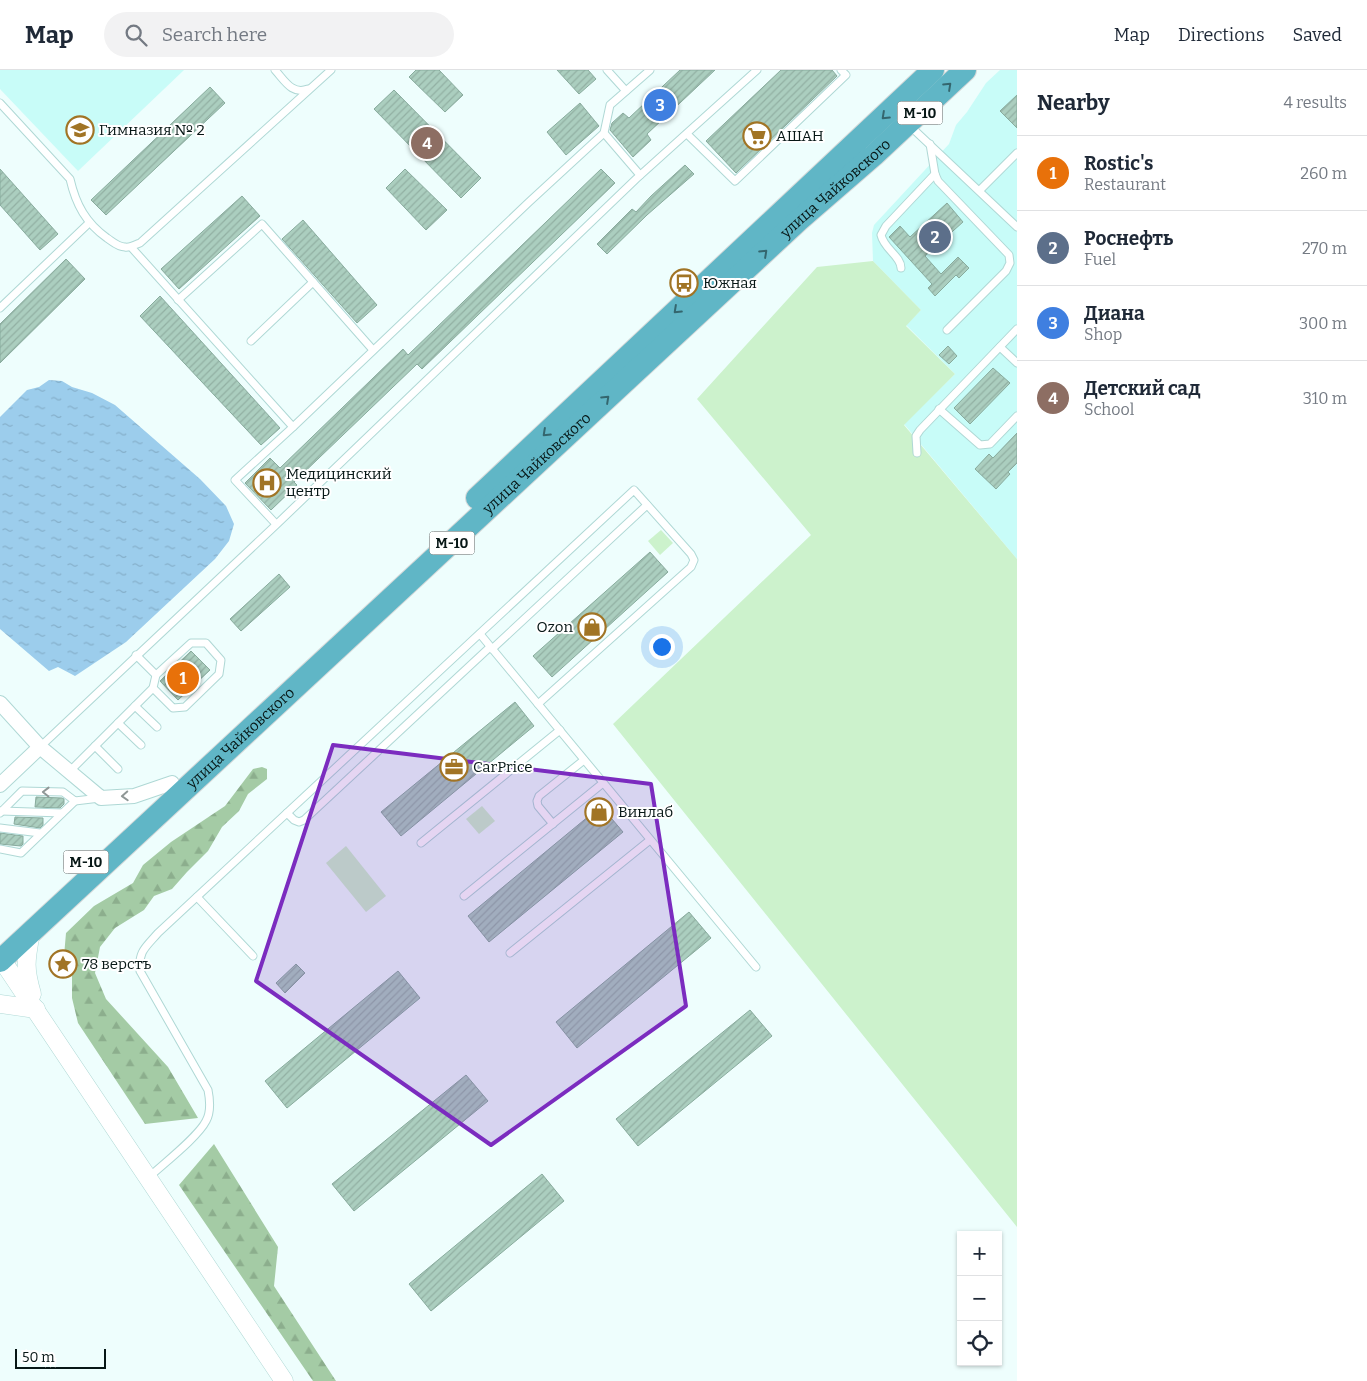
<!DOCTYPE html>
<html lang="en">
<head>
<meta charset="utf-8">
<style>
  body { margin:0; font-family:Bitter,serif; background:#f2f2f3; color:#1f2937 }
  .controls { position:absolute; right:15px; bottom:15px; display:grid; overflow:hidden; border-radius:0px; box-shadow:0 1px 4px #0004 }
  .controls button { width:45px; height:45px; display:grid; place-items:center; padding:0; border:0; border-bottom:1px solid #e0e1e3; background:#fff; color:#1f2937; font:25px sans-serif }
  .scale { position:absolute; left:15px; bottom:12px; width:91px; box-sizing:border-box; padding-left:5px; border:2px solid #071716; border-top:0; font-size:14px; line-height:18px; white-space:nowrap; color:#071716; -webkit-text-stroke:4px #fff; paint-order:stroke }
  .you { position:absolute; left:661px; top:576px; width:18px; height:18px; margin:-12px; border:4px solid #fff; border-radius:50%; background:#1a73e8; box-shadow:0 0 0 8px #1a73e833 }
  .badge { display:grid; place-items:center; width:32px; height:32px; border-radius:50%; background:#a17425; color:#fff; font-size:16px; font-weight:700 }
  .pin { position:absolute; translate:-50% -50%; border:2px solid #fff; box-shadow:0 1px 5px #0006 }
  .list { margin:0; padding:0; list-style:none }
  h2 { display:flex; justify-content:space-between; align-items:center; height:65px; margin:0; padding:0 20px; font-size:21px }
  h2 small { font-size:16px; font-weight:400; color:#747a83 }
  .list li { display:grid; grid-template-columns:32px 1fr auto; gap:15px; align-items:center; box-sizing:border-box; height:75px; padding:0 20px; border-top:1px solid #e0e1e3 }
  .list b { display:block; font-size:19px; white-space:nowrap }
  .list p { margin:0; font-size:16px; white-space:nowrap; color:#747a83 }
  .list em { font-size:16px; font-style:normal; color:#747a83 }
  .icon { flex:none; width:28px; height:28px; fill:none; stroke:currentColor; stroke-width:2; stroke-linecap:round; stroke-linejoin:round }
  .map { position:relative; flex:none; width:1017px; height:1311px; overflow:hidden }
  header { display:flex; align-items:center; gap:30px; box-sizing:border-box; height:70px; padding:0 25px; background:#fff; border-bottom:1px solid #e0e1e3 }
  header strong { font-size:24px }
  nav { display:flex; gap:28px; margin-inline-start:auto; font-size:18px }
  .search { width:350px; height:45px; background:#f2f2f3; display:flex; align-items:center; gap:12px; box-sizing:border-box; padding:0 18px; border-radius:28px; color:#747a83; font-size:19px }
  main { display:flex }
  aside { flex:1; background:#fff }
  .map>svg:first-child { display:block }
  .built { fill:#c8fcf8 }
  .green { fill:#ccf2cc }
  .forest { fill:url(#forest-firs) }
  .water { fill:url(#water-ripples) }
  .building { fill:url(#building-hatch); stroke:#88ab9d }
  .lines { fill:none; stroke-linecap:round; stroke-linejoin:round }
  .service-casing { stroke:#afd8d5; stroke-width:9 }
  .minor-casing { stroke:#afd8d5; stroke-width:16 }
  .tertiary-casing { stroke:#afd8d5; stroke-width:19 }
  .trunk-casing { stroke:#d7dada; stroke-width:24 }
  .service { stroke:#fff; stroke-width:7 }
  .minor { stroke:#fff; stroke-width:14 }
  .tertiary { stroke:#fff; stroke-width:18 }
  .trunk { stroke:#60b6c6; stroke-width:22 }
  .oneway { stroke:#34666e }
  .oneway2 { stroke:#8f9796 }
  .marked { fill:#7b2cbf; fill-opacity:0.2; stroke:#7b2cbf; stroke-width:4; stroke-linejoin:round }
  .labels { text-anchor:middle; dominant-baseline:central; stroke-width:4; stroke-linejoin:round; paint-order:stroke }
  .shield { fill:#fff; stroke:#515d5c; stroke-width:1 }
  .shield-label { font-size:14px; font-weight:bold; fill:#071716 }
  .poi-label { font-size:15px; fill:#071716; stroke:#fff; text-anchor:start }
  .street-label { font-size:15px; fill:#071716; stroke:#fff }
</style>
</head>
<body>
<header>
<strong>Map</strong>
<div class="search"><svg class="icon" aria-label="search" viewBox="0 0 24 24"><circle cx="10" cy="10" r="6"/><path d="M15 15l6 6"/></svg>Search here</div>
<nav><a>Map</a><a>Directions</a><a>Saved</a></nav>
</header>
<main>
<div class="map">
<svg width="1017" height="1311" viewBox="0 0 1017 1311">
  <defs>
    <pattern id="forest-firs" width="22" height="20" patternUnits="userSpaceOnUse" patternTransform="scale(1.25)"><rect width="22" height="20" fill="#a4cba5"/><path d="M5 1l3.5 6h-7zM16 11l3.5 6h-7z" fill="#8cae8d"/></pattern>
    <pattern id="water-ripples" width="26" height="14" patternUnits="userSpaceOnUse" patternTransform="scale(1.25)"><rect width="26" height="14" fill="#9ccdec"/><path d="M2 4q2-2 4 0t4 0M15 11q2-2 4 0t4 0" fill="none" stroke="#85afca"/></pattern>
    <pattern id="building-hatch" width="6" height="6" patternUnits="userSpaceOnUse" patternTransform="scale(1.25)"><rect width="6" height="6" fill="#abcebf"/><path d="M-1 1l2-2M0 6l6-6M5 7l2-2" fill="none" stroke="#92b0a3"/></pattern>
  </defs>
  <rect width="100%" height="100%" fill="#eefefd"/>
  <g class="built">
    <polygon points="0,0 184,0 78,101 0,19"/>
    <polygon points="1000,0 1017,0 1017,489 904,354 955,304 906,255 921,240 873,191 872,163 874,155 949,74 956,55 967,42 986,13"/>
  </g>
  <g class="green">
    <polygon points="873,191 921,240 906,256 955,304 904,355 1017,489 1017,1157 613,654 811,465 697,329 817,197"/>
    <polygon points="661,460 673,473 660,485 648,471"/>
    <polygon points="482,736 495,751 479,764 466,749"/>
    <polygon points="346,776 386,826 366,842 326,793"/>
  </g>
  <g class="forest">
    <polygon points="262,697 267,699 267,709 248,724 239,741 222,757 208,781 187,802 172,819 154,826 144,840 115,858 100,877 95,903 106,929 168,997 198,1048 145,1054 78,953 72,928 72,902 64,886 66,863 94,836 133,813 143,795 171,772 225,736 253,699"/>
    <polygon points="214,1074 278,1177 274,1216 336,1311 313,1311 179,1115"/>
  </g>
  <polygon class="water" points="49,310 62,311 72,317 92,323 115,335 200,409 226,436 234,454 229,471 215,489 126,572 75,606 58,597 49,601 0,559 0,347 27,320 39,317"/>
  <g class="building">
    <polygon points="416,0 439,0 463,25 445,42 409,7"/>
    <polygon points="557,0 588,0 596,9 579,24"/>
    <polygon points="680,0 715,0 647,64 651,70 633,87 610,60 612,53 623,43 629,48"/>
    <polygon points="781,0 832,0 837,6 736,103 706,71"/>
    <polygon points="210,17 225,33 106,145 91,130"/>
    <polygon points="394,20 481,108 461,128 374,39"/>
    <polygon points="1017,25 1017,58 1000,41"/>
    <polygon points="580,33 599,56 566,85 547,62"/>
    <polygon points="685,95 694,104 647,145 607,184 597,174 632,139 636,142 651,126"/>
    <polygon points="0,99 58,164 40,180 0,135"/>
    <polygon points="405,99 447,140 426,160 386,118"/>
    <polygon points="601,99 615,113 422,299 417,294 294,412 297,415 271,440 245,413 270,388 280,398 403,279 408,285"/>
    <polygon points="242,126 260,146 179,219 161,199"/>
    <polygon points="947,133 963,152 925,186 941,204 958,187 969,198 959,208 956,205 935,226 928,218 932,214 889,167 900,156 910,167"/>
    <polygon points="303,150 377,235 357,253 282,169"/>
    <polygon points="66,189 85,209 0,293 0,254"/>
    <polygon points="160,226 280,358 261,375 140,246"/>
    <polygon points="948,276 957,286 949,294 939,285"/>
    <polygon points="993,298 1010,313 970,354 954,338"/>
    <polygon points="1017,363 1017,393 1008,402 1010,404 996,419 975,399 989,384 993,388"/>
    <polygon points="650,482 668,502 552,607 533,586"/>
    <polygon points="279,504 290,517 241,561 230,549"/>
    <polygon points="191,581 210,600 178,630 160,611"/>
    <polygon points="515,632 534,656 401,766 381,742"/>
    <polygon points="36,727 62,728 64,729 64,734 60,738 35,737"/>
    <polygon points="601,736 623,762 489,872 468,846"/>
    <polygon points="15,747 43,748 43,755 40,758 14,754"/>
    <polygon points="0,763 23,766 23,774 21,776 0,774"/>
    <polygon points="689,842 711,868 577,978 556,952"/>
    <polygon points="296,894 305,903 285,923 276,913"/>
    <polygon points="398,901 420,928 287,1038 265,1011"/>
    <polygon points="750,940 772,966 638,1076 616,1049"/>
    <polygon points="466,1005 488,1031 354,1141 332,1114"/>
    <polygon points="542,1104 564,1131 431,1241 409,1214"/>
  </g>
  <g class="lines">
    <g class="service-casing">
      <g id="service">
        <path d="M275 0C285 11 292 25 308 19"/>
        <polyline points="607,0 626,21"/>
        <path d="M0 33 70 109C76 135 86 153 107 168 113 172 118 177 125 177 130 178 134 175 140 173L331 0"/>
        <polyline points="910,56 1017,157"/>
        <polyline points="687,64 735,111 846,5 841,0"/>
        <polyline points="930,74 935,104 938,111 1009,185 1010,193 1006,201 947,260"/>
        <polyline points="640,105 604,63 610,35 650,0"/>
        <polyline points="981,119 1017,83"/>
        <polyline points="131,177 293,357 529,132 604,63"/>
        <path d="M901 198C901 186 884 179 881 165L886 156 935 104"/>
        <polyline points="178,230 262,154 373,280"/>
        <polyline points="0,238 89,153"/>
        <polyline points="251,271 313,212"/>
        <polyline points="1000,277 1017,293"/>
        <polyline points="939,339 980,375 990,374 1017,346"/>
        <polyline points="917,383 916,366 920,360 1017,259"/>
        <polyline points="276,454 235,410 293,357"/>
        <polyline points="480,564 756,897"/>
        <polygon points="191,573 206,573 221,590 219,604 185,637 173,638 153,618 156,605"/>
        <polyline points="492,579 647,435"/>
        <polyline points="136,585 156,605"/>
        <polyline points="135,636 157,657"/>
        <polyline points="118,653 141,675"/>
        <polyline points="95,676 118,699"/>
        <polyline points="40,677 278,453 636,109 757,0"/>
        <polyline points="70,701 153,618"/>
        <polyline points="1,741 62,743"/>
        <polyline points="0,743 22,721 63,722 75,731 100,728"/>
        <polyline points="287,743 294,750 299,752 304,750 490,577"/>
        <polyline points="553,754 538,736 537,731 539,726 584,690"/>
        <polyline points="0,758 40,763"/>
        <polyline points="421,773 560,660"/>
        <polyline points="0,779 21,783 75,731"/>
        <polyline points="464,826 603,713"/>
        <polyline points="197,827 253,886"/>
        <polyline points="510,883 650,770"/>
        <path d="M148 1108C163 1094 198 1067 206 1051 211 1042 210 1030 208 1020L140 901C138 881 146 877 158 863L634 420 691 484 694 490 691 497 538 634"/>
      </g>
    </g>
    <g class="minor-casing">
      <g id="minor">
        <polyline points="0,633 40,677 101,728 134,726 172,713"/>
        <polyline points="0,715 40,677"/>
      </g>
    </g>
    <g class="tertiary-casing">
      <g id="tertiary">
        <path d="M31 862C26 890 24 897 32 924"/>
        <polyline points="0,887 284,1311"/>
        <polyline points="0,934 36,939"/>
      </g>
    </g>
    <g class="trunk-casing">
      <g id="trunk">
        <polyline points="477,428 933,0"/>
        <path id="s1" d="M0 891 799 150 874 85 965 0"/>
      </g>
    </g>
    <use href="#service" class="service"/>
    <use href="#minor" class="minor"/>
    <use href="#tertiary" class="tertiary"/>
    <use href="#trunk" class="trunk"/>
  </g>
  <defs><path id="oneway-chevron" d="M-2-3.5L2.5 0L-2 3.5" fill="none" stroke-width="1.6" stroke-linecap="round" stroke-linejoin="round" transform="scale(1.25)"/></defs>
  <g class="oneway">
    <use href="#oneway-chevron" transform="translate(948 16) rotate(-43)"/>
    <use href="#oneway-chevron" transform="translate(885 46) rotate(137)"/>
    <use href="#oneway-chevron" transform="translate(764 183) rotate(-43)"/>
    <use href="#oneway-chevron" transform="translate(677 240) rotate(137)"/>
    <use href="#oneway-chevron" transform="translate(606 329) rotate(-43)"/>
    <use href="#oneway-chevron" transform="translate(546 363) rotate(137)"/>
  </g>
  <g class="oneway2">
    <use href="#oneway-chevron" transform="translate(46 722) rotate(-179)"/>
    <use href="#oneway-chevron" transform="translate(125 726) rotate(177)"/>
  </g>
  <path class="marked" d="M333 675 651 714 686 936 491 1075 256 911Z"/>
  <defs>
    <g id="school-ring" transform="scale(1.4375)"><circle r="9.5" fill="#fff" stroke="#a17425" stroke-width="1.5"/><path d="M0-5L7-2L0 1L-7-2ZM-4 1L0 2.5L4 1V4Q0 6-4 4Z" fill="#a17425"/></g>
    <g id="supermarket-ring" transform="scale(1.4375)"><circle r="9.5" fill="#fff" stroke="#a17425" stroke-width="1.5"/><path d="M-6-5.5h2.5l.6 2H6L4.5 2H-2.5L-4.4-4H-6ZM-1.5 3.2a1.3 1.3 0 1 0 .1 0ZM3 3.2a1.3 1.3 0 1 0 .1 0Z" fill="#a17425"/></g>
    <g id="bus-ring" transform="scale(1.4375)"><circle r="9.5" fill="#fff" stroke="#a17425" stroke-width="1.5"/><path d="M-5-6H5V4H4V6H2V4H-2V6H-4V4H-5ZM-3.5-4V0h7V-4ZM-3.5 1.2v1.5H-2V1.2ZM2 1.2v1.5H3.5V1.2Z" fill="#a17425"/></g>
    <g id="hospital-ring" transform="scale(1.4375)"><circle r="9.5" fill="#fff" stroke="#a17425" stroke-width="1.5"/><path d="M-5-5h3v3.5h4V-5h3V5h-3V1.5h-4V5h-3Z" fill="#a17425"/></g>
    <g id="shop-ring" transform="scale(1.4375)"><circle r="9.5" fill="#fff" stroke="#a17425" stroke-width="1.5"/><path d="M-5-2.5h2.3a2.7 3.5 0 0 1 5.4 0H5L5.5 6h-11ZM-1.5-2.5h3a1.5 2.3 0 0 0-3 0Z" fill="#a17425"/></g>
    <g id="office-ring" transform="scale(1.4375)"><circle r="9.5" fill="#fff" stroke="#a17425" stroke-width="1.5"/><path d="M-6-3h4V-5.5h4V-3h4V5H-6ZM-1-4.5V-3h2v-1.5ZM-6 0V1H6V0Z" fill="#a17425"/></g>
    <g id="sight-ring" transform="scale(1.4375)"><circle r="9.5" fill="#fff" stroke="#a17425" stroke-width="1.5"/><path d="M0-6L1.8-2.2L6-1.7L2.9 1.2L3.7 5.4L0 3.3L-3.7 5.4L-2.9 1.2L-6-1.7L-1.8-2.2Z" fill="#a17425"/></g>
  </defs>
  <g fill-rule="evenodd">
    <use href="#school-ring" x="80" y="60"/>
    <use href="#supermarket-ring" x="757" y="66"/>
    <use href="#bus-ring" x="684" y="213"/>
    <use href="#hospital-ring" x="267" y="413"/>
    <use href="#shop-ring" x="592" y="557"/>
    <use href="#office-ring" x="454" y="697"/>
    <use href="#shop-ring" x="599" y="742"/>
    <use href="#sight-ring" x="63" y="894"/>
  </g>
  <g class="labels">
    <g class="shield">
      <rect x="897.5" y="31.5" width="45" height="23" rx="4"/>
      <rect x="429.5" y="461.5" width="45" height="23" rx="4"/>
      <rect x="63.5" y="780.5" width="45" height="23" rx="4"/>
    </g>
    <g class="shield-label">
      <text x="920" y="43">М-10</text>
      <text x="452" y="473">М-10</text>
      <text x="86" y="792">М-10</text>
    </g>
    <g class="poi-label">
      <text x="99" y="60">Гимназия № 2</text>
      <text x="776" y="66">AШАН</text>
      <text x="703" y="213">Южная</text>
      <text x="286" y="404">Медицинский<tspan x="286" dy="17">центр</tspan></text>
      <text x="573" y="557" text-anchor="end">Ozon</text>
      <text x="473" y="697">CarPrice</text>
      <text x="618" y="742">Винлаб</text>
      <text x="82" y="894">78 верстъ</text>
    </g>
    <g class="street-label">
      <text stroke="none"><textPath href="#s1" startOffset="1138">улица Чайковского</textPath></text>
      <text stroke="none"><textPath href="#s1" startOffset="732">улица Чайковского</textPath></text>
      <text stroke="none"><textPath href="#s1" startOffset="328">улица Чайковского</textPath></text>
    </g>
  </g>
</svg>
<div class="controls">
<button>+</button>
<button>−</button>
<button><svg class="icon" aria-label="locate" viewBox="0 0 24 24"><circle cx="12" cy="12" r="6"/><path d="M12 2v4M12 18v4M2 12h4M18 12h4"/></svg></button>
</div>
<div class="scale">50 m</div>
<div class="you"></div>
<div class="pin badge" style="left:183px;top:608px;background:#e8710a">1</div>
<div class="pin badge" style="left:935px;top:167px;background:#5c6f8a">2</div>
<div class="pin badge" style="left:660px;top:35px;background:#3f7fe0">3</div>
<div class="pin badge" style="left:427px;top:73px;background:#8d6e63">4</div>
</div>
<aside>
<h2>Nearby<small>4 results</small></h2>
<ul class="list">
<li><span class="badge" style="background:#e8710a">1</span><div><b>Rostic's</b><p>Restaurant</p></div><em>260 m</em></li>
<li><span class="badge" style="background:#5c6f8a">2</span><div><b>Роснефть</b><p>Fuel</p></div><em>270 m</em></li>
<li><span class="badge" style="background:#3f7fe0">3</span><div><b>Диана</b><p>Shop</p></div><em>300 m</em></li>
<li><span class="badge" style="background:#8d6e63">4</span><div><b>Детский сад</b><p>School</p></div><em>310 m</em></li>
</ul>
</aside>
</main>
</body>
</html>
